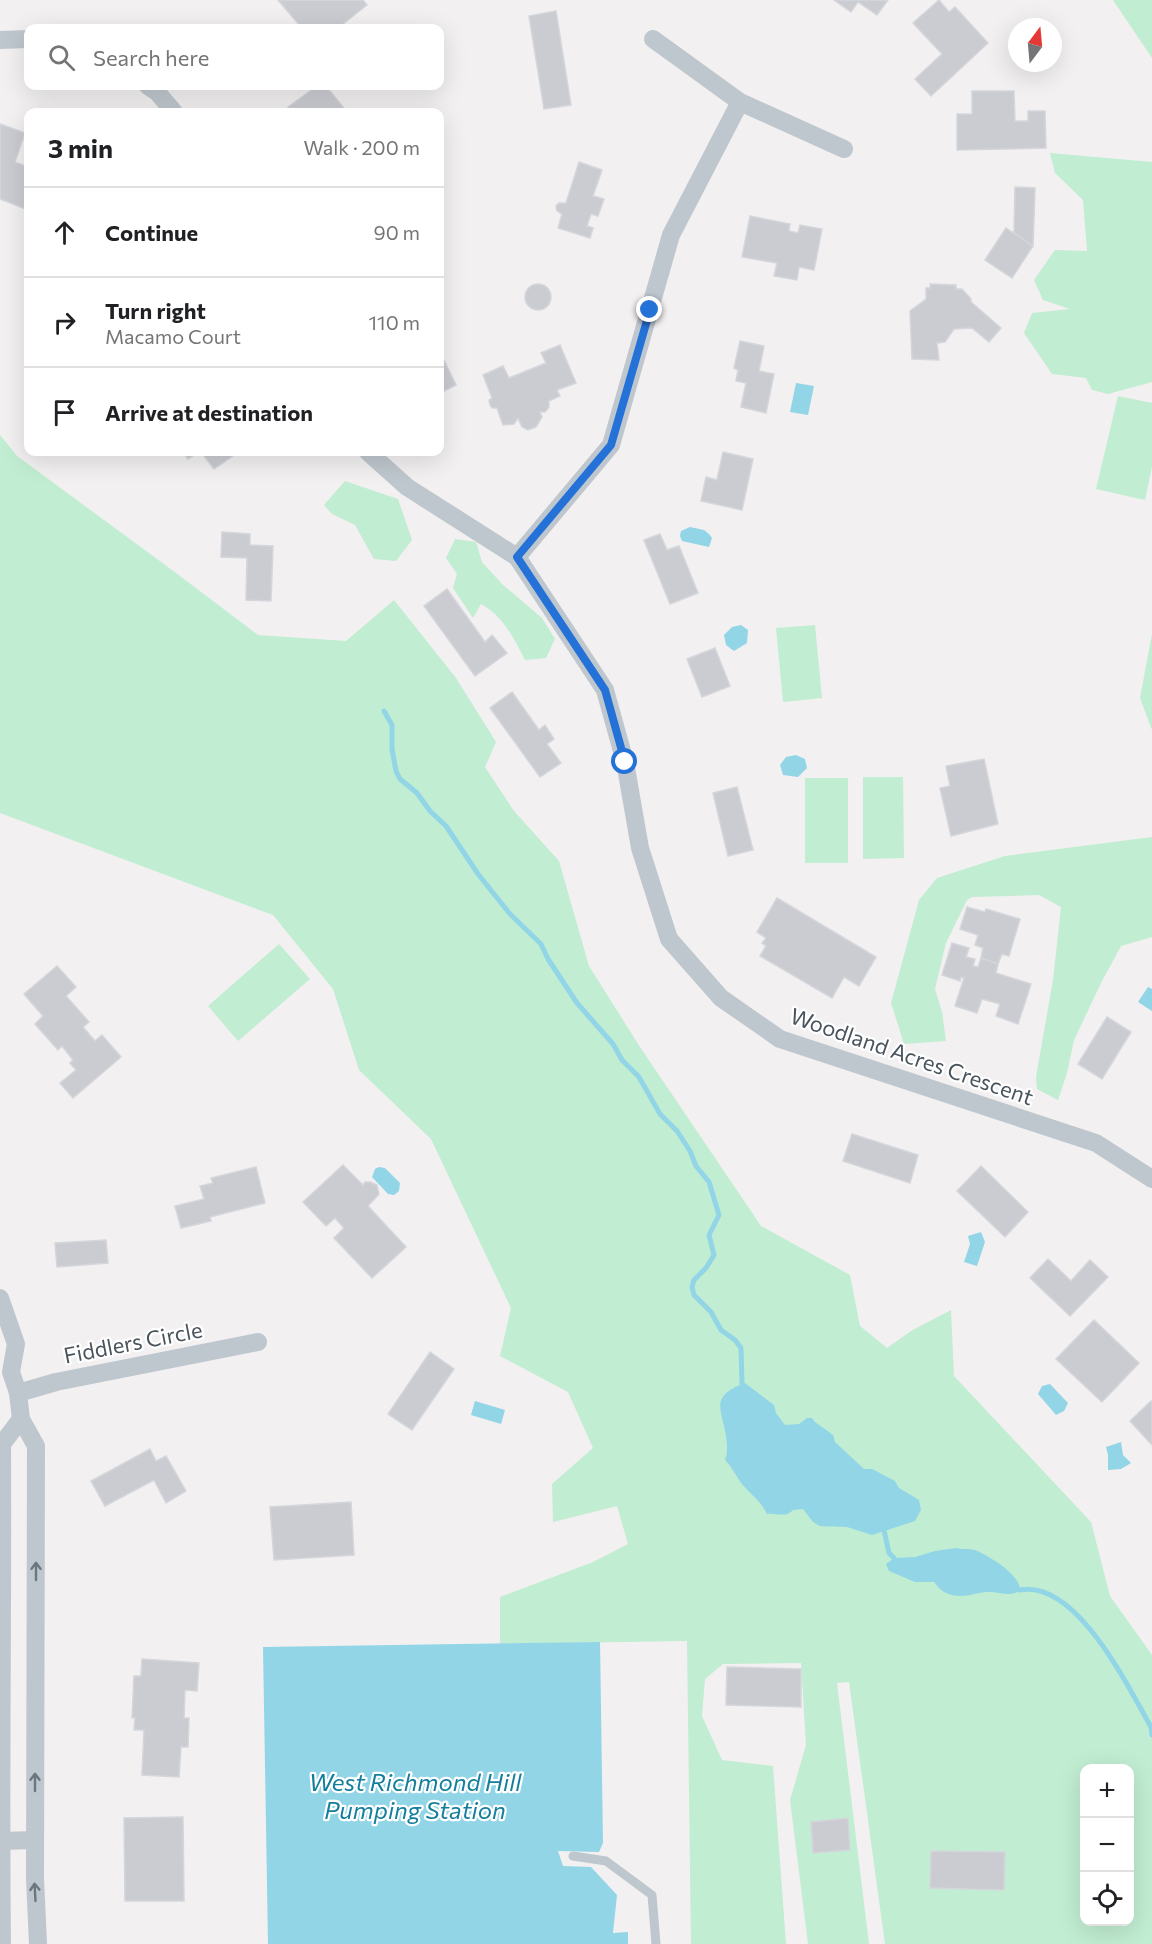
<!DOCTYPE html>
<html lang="en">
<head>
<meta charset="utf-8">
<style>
  body { margin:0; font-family:Commissioner,sans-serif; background:#f2f2f2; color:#202124 }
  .controls { position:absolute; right:18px; bottom:18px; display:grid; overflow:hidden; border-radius:12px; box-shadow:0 6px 24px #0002 }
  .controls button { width:54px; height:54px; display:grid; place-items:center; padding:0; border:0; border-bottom:2px solid #e0e0e0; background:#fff; color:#202124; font:30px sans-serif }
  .compass { position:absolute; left:1008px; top:18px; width:54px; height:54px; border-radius:50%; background:#fff; box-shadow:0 6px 24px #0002; rotate:16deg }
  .stop { position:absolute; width:18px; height:18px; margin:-14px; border:4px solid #2471d8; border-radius:50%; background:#fff }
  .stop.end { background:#2471d8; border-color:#fff; box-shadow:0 2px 6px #0008 }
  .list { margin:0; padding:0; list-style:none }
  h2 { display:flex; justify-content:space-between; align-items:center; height:78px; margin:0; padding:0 24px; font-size:26px }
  h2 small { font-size:20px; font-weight:400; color:#757577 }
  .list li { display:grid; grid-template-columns:39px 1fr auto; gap:18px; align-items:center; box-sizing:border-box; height:90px; padding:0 24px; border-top:2px solid #e0e0e0 }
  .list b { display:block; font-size:22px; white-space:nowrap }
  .list p { margin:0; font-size:20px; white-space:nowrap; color:#757577 }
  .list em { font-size:20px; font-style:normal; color:#757577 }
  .icon { flex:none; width:33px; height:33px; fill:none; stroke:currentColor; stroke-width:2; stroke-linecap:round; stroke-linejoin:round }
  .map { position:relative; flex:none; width:1152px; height:1944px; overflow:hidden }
  .search { position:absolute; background:#fff; box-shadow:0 6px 24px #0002; left:24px; top:24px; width:420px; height:66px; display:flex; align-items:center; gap:15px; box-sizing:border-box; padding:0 21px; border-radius:12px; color:#757577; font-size:22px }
  .panel { position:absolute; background:#fff; box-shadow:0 6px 24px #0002; left:24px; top:108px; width:420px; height:348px; border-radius:12px }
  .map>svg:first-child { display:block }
  .green { fill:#c1edd2; fill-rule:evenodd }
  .water { fill:#91d5e7 }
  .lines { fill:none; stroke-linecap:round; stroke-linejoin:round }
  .stream { stroke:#91d5e7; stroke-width:5 }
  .building { fill:#caccd2; stroke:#d4d6db; stroke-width:1.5 }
  .service { stroke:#bfc7ce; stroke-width:9 }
  .minor { stroke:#bfc7ce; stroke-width:18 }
  .oneway { stroke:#6c767e }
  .route { stroke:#2471d8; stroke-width:8 }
  .labels { text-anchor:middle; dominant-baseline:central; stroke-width:4.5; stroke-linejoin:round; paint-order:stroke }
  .street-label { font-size:22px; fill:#49535c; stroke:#fff }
  .water-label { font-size:24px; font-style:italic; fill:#157e9c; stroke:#fff }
</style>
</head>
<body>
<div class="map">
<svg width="1152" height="1944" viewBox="0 0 1152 1944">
  <rect width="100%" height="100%" fill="#f2f0f0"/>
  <g class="green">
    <polygon points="1113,0 1152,0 1152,58"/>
    <polygon points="1050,153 1152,162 1152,382 1108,394 1092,390 1086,378 1052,374 1024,333 1032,313 1070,309 1043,300 1034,280 1055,250 1087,251 1083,200 1055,173"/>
    <polygon points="1118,396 1152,403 1152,467 1145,500 1096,489"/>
    <path d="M0 435 17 456 176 573 258 635 346 641 394 600 456 678 496 742 485 767 514 811 559 861 589 966 640 1047 761 1226 850 1275 860 1326 887 1348 911 1331 951 1310 954 1376 1091 1522 1110 1596 1152 1655V1944H885L849 1682 837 1683 869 1944H808L790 1800 806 1745 801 1663 723 1664 705 1679 702 1716 722 1760 773 1766 786 1944H691L687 1641 500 1644V1597L593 1562 628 1544 617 1506 553 1522 552 1484 593 1448 568 1392 500 1356 511 1308 431 1139 359 1070 333 989 273 915 0 813ZM1084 1768H1130V1922H1084Z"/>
    <polygon points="345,481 398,499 412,540 396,561 374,559 355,525 332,514 324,505"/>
    <path d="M455 539 476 542 482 562 502 584 542 618 555 639 546 658 525 660C513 637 504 617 481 604L473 618 453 588 457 574 446 558Z"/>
    <polygon points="815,625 822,698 783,702 776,628"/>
    <polygon points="1152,634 1152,730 1140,698"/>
    <polygon points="863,777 903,777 904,858 863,859"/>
    <rect x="805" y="778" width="43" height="85"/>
    <polygon points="1152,837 1152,937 1121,946 1101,983 1074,1040 1067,1073 1058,1100 1037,1089 1036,1077 1053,980 1061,907 1039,895 972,897 967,900 946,943 935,989 942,1012 946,1041 904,1044 891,1003 919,900 937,878 1005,856"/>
    <polygon points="279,944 310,979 238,1041 208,1006"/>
  </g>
  <g class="water">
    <polygon points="796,383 814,386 808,415 790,412"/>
    <polygon points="690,527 704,530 709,534 712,538 709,547 682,541 680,536 681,531"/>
    <polygon points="741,625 748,630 747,643 734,651 726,645 724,635 732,627"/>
    <polygon points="796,755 805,759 807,768 798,777 783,775 780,765 786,757"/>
    <polygon points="1148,987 1152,989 1152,1011 1138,1002"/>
    <polygon points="379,1167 385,1168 400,1183 399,1191 394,1195 388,1194 372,1177 375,1169"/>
    <polygon points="981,1232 985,1242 977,1266 964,1262 970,1244 968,1236"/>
    <path d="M745 1383 774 1405 776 1413 785 1425 799 1424 807 1418H812L815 1422 833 1435 835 1442 864 1469H872L895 1481 899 1488 919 1500 921 1510 915 1521 872 1535 847 1527 820 1526 813 1522 803 1509 793 1510C786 1518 776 1513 767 1514 761 1501 751 1495 742 1484 736 1476 732 1467 725 1460 727 1455 727 1451 727 1446 726 1413 704 1398 745 1383Z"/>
    <polygon points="1050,1384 1068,1403 1064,1411 1056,1415 1038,1394 1042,1386"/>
    <polygon points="475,1401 505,1410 501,1424 471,1415"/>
    <polygon points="1121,1442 1123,1455 1131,1463 1121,1469 1108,1470 1108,1455 1106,1447"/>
    <path d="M956 1548C963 1550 969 1548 975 1550 989 1556 1020 1574 1020 1590 1010 1598 999 1591 987 1592 974 1593 963 1599 949 1594 942 1592 938 1587 934 1582H915L889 1571 886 1564 894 1558 915 1557 935 1551Z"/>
    <polygon points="600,1642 603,1843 599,1852 558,1851 563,1866 591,1867 617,1895 613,1933 628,1932 628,1944 268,1944 263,1647"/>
  </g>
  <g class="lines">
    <g class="stream">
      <polyline points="384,711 392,725 392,749 396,771 400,779 417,793 430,811 446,826 478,874 510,914 541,944 548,959 577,1003 613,1044 622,1060 639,1077 660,1114 677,1131 690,1151 696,1166 709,1182 719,1215 709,1235 714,1255 706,1268 694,1280 692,1287 694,1295 711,1312 721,1330 735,1340 741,1348 742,1384"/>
      <polyline points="884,1530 889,1553 894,1558"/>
      <path d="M1020 1590C1077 1580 1128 1687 1151 1727L1152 1735"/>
    </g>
  </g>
  <g class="building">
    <polygon points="278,0 363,0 367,5 338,28 302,28"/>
    <polygon points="834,0 888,0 877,15 858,2 851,12"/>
    <polygon points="939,0 949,12 955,7 988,43 931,96 915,79 942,54 913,23"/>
    <polygon points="556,11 571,105 544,109 529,16"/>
    <polygon points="317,86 326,86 347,112 293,112 288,107"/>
    <polygon points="972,91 1014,91 1015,121 1028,121 1028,111 1045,111 1046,148 957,150 957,114 972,114"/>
    <polygon points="0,124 25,133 15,162 28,167 28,210 0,199"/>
    <polygon points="579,162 602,170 593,196 604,199 598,216 591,214 587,226 593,228 590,238 558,228 562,214 557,211 556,206 559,203 566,203"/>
    <polygon points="1015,187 1035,188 1033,246 1014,233"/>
    <polygon points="750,216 790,224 789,231 798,233 800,225 822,229 814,270 799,267 797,280 774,276 777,263 742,257"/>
    <polygon points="1006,228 1033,246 1012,278 985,260"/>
    <polygon points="930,284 956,285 956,289 962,289 971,299 971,302 1001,328 989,342 972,328 954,329 945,342 937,343 939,360 912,359 910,311 926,299 926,288 930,288"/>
    <circle cx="538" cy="297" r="13"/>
    <polygon points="740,341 764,346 759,371 774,374 766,413 741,407 746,383 736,381 738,370 734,368"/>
    <polygon points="560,345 576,383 557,390 560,396 549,401 549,407 545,412 540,412 542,417 536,427 528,430 522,427 518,418 514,424 503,425 497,408 492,408 490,405 489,400 492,398 483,375 503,366 509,378 546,363 541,353"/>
    <polygon points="440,352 456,385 440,393"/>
    <polygon points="183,452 199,452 188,459"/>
    <polygon points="201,452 236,452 237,453 214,469"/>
    <polygon points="723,452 753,459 742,510 701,501 706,477 717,480"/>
    <polygon points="222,532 250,534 250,545 273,546 271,601 246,600 247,558 221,557"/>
    <polygon points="660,534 667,550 679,546 698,593 670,604 644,540"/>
    <polygon points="447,589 485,642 492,635 507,653 475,676 424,606"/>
    <polygon points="715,648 730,686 702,697 687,659"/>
    <polygon points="512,692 539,730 545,725 554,739 547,744 561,763 540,777 490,708"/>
    <polygon points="984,759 998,824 951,836 940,788 950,786 946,766"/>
    <polygon points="737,787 753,850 728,856 713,793"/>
    <polygon points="777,898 876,957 859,986 844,977 832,998 760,956 766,946 762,943 766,938 757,932"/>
    <polygon points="967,907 985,912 986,909 1020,919 1009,956 1002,954 998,964 981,958 983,948 975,945 978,935 960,929"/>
    <polygon points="952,943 969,948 966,957 975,959 973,966 978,967 981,958 998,964 996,973 1031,984 1018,1024 996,1016 1000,1004 982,999 977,1013 955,1006 964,978 961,977 960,981 942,975"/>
    <polygon points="57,966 76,987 66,996 89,1022 83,1027 95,1041 102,1035 121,1057 73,1098 60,1083 76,1070 70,1063 73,1060 62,1046 58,1050 35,1024 43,1016 24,994"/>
    <polygon points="1107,1017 1131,1032 1102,1079 1078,1064"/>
    <polygon points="852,1134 918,1155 910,1183 843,1161"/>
    <polygon points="343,1165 363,1185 365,1182 370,1182 377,1185 379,1194 368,1206 406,1247 372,1278 334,1238 344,1228 335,1218 326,1226 303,1202"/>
    <polygon points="981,1166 1028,1212 1005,1237 957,1191"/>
    <polygon points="256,1167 265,1203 210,1217 211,1221 181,1228 175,1206 204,1199 200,1186 213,1183 211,1178"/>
    <polygon points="106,1240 108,1263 57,1267 55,1243"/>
    <polygon points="1048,1259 1071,1281 1090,1260 1108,1277 1070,1316 1030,1278"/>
    <polygon points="1094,1320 1139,1363 1102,1402 1056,1359"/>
    <polygon points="430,1352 454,1369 412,1430 388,1414"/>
    <polygon points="1151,1401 1152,1402 1152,1445 1130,1421"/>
    <polygon points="150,1449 156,1461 166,1456 186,1491 166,1503 154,1480 105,1506 91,1481"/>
    <polygon points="351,1502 354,1555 274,1560 270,1507"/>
    <polygon points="142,1659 199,1663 197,1691 185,1690 184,1718 189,1718 188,1747 181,1747 179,1777 142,1775 144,1730 134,1730 135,1718 132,1718 134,1676 141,1676"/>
    <polygon points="727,1667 801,1669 801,1707 726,1705"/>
    <polygon points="183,1817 184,1901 125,1901 124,1818"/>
    <polygon points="848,1818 850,1850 813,1853 811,1822"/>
    <polygon points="931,1851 1005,1852 1004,1890 930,1888"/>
  </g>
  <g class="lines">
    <polyline class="service" points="573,1856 606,1861 652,1895 656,1944"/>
    <g class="minor">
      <polyline points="653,39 740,102"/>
      <polyline points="0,40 28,39"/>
      <polyline points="148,86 157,92 174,112"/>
      <polyline points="368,452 407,487 517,557 605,690 625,762 640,848 669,939 721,998 780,1039 1096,1143 1152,1179"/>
      <polyline points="517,557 611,445 671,235 740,102 844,149"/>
      <polyline points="0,1298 16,1344 11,1372 18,1393 21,1419 36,1446 35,1878 38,1944"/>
      <polyline points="18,1393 56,1382 258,1342"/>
      <polyline points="1,1841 35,1840"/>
      <path d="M2 1944C0 1777 3 1611 2 1444L21 1419"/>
    </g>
  </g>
  <defs><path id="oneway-shaft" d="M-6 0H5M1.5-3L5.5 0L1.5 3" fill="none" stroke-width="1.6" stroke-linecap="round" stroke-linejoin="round" transform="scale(1.5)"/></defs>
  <g class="oneway">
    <use href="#oneway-shaft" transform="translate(36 1571) rotate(-90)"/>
    <use href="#oneway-shaft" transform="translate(35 1782) rotate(-90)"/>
    <use href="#oneway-shaft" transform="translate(35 1892) rotate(-93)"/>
  </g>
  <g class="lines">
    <polyline class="route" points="625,762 605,690 517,557 611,445 650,310"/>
  </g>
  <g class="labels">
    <g class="street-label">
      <text transform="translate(912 1056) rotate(19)">Woodland Acres Crescent</text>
      <text transform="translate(133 1342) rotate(-11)">Fiddlers Circle</text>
    </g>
    <g class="water-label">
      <text x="415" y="1781">West Richmond Hill<tspan x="415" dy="28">Pumping Station</tspan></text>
    </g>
  </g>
</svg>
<div class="controls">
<button>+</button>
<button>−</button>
<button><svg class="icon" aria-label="locate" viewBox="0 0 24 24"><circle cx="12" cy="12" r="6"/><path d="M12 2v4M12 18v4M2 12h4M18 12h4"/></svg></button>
</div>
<svg class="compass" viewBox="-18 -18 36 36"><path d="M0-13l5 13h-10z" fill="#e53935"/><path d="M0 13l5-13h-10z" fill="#757577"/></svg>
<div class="stop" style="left:625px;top:762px"></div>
<div class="stop end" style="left:650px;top:310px"></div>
<div class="search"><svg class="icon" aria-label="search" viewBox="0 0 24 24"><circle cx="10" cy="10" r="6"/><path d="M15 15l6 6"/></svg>Search here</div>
<section class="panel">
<h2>3 min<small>Walk · 200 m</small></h2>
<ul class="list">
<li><svg class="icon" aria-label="ahead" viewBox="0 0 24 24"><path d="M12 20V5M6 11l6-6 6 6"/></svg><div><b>Continue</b></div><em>90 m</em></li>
<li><svg class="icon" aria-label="right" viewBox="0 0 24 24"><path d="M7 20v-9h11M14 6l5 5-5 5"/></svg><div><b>Turn right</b><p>Macamo Court</p></div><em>110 m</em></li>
<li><svg class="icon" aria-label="arrive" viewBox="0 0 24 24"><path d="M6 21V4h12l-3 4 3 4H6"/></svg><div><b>Arrive at destination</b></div></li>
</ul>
</section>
</div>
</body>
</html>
